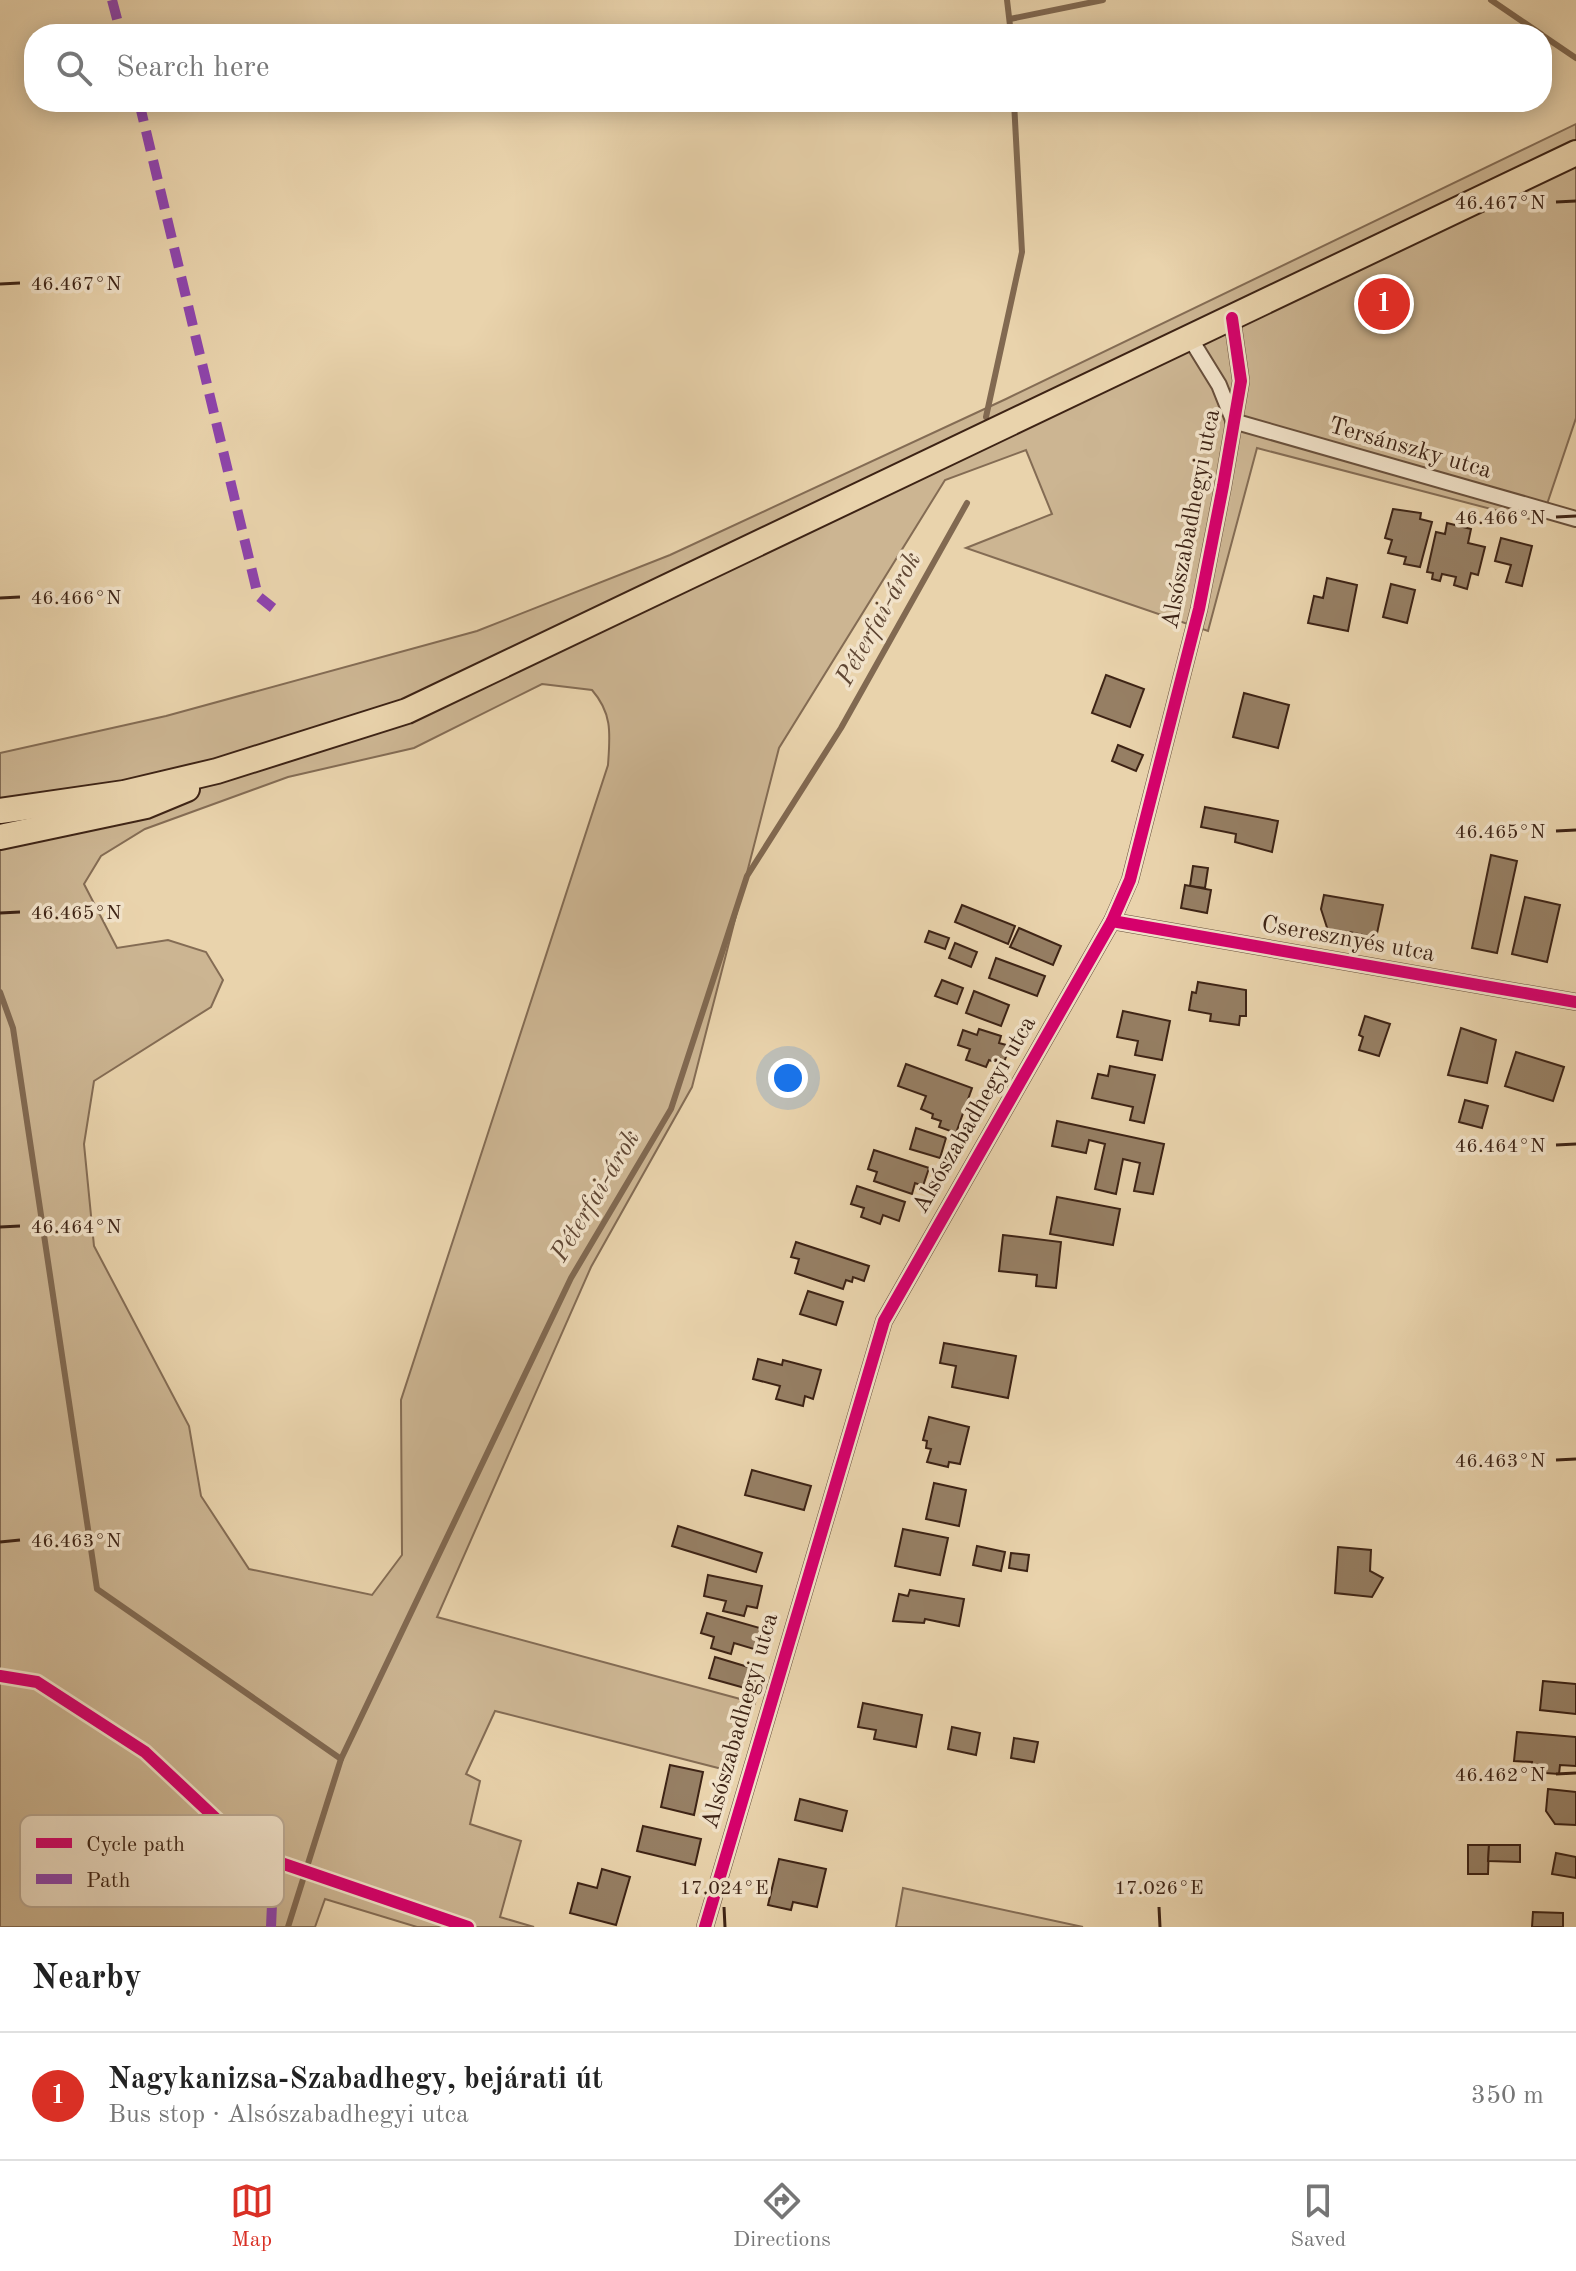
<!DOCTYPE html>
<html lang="en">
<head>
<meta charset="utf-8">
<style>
  body { margin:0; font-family:"Old Standard TT",serif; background:#f2f2f2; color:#222 }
  .you { position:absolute; left:788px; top:1078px; width:28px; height:28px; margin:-20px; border:6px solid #fff; border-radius:50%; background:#1a73e8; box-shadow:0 0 0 12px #1a73e833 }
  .badge { display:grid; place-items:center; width:52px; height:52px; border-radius:50%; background:#d93025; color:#fff; font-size:26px; font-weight:700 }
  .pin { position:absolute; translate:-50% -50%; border:4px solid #fff; box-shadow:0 2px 8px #0006 }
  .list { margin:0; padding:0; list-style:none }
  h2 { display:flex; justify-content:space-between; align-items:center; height:104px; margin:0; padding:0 32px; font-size:34px }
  h2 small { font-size:26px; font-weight:400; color:#767676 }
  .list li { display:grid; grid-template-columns:52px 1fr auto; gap:24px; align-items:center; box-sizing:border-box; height:128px; padding:0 32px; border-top:2px solid #e0e0e0 }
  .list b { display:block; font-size:30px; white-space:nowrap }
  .list p { margin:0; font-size:26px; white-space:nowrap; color:#767676 }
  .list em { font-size:26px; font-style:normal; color:#767676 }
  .icon { flex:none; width:44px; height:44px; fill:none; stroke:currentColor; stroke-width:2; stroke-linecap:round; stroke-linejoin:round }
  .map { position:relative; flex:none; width:1576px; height:1927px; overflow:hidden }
  .search { position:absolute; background:#fff; box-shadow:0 4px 20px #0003; left:24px; right:24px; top:24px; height:88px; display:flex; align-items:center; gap:20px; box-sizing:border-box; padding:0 28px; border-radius:32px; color:#767676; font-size:30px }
  .sheet { height:232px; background:#fff }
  nav { display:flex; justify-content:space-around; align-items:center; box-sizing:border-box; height:112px; border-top:2px solid #e0e0e0; background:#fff; font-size:22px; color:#767676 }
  nav a { display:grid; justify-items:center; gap:4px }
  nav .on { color:#d93025 }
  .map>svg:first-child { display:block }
  .green { fill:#ccb592; stroke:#846c54; stroke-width:2; fill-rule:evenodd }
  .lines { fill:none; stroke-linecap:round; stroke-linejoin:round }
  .stream { stroke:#816951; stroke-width:6 }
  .building { fill:#967f64; stroke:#3d2315; stroke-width:2 }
  .minor-casing { stroke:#684f3b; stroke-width:18 }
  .primary-casing { stroke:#3d2315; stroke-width:28 }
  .minor { stroke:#f1e2c9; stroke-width:14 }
  .primary { stroke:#e9d3ac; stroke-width:24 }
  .quiet { stroke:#8e44ad; stroke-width:10; stroke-dasharray:20 10; stroke-linecap:butt }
  .cycleway-casing { stroke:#f1e2c9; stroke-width:17 }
  .cycleway { stroke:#d6006c; stroke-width:12 }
  .ticks { fill:none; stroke:#3d2315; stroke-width:3 }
  .labels { text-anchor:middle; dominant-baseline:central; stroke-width:7; stroke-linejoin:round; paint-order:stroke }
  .street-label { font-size:24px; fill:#3d2315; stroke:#f1e2c9 }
  .water-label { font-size:26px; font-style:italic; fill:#5f4633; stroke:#f1e2c9 }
  .key { fill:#f1e2c9; stroke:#bba993; stroke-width:2 }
  .key-label { font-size:22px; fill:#3d2315 }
  .ticks-label { font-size:20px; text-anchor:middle; fill:#3d2315; stroke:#f1e2c9; stroke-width:7; stroke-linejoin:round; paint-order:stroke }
</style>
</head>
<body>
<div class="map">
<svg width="1576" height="1927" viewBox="0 0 1576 1927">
  <rect width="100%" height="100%" fill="#e9d3ac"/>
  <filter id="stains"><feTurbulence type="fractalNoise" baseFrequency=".0025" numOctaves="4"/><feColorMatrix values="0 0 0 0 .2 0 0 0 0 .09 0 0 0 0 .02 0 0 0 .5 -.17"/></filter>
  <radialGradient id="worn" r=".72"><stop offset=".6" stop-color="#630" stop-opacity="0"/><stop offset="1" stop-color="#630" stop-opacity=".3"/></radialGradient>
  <g class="green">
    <path d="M1576 124V418L1541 522 1257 448 1208 631 966 548 1052 514 1026 450 945 480 779 748 692 1087 591 1267 437 1617 755 1703 730 1771 495 1711 466 1774 480 1781 470 1824 521 1841 500 1917 534 1927H417L325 1899 315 1927H0V753L166 716 477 631 670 555 1006 399ZM542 684 592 690C613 714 610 735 608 765L401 1400 402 1555 372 1595 249 1569 201 1496 189 1426 94 1246 84 1144 94 1081 211 1007 223 980 206 952 168 940 117 948 84 884 101 856 145 829 288 777 414 748Z"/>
    <polygon points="903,1888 1083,1927 896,1927"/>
  </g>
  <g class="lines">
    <g class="stream">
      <polyline points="1007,0 1011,34"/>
      <polyline points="1491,0 1541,34"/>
      <polyline points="1010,19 1103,0"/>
      <polyline points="1542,35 1576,58"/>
      <polyline points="986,417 1022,252 1014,102"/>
      <polyline points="0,992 13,1028 97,1589 341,1759"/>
      <polyline points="288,1927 341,1759 571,1278 671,1109 747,876 841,728 967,503"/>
    </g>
  </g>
  <g class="building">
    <polygon points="1393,509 1421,513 1420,519 1432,522 1420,567 1404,564 1406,557 1388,553 1392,540 1385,538"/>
    <polygon points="1447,523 1471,529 1468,543 1485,547 1478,575 1471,573 1467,589 1454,585 1456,577 1442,574 1440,581 1432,579 1433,573 1427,572 1436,532 1445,534"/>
    <polygon points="1501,538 1532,546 1522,586 1506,582 1511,565 1495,561"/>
    <polygon points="1327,578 1357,585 1348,631 1308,623 1314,596 1323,598"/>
    <polygon points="1391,584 1415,590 1407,623 1383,617"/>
    <polygon points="1106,675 1144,689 1130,727 1092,713"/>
    <polygon points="1244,693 1289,705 1278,748 1233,737"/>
    <polygon points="1118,745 1143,755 1136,771 1112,761"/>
    <polygon points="1205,807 1278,821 1272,852 1235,842 1236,834 1201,827"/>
    <polygon points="1491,855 1517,861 1497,953 1472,948"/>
    <polygon points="1193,866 1208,868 1205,888 1190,886"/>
    <polygon points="1185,885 1211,890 1207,913 1181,908"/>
    <polygon points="1324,895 1383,905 1376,938 1350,932 1331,940 1321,909"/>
    <polygon points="1525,897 1560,905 1547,962 1512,954"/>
    <polygon points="962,905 1015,926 1008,944 955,922"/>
    <polygon points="1019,928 1061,946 1053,965 1010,947"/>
    <polygon points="929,931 949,938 945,949 925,942"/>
    <polygon points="955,943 977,952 971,967 949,958"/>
    <polygon points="996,958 1045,976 1037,996 989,978"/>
    <polygon points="942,980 963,988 957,1004 935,996"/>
    <polygon points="1198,982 1246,990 1246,1016 1240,1016 1239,1025 1210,1021 1211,1014 1189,1010 1192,992 1196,993"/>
    <polygon points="974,991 1009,1005 1001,1026 966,1013"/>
    <polygon points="1123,1011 1170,1021 1162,1060 1135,1055 1138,1041 1117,1037"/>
    <polygon points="1365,1016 1390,1024 1379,1056 1359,1050 1363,1037 1359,1035"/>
    <polygon points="1461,1028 1496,1040 1487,1083 1448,1075"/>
    <polygon points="979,1029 1001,1036 999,1043 1010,1046 1003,1065 989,1060 986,1067 966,1060 970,1049 958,1045 963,1030 977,1035"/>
    <polygon points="1516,1052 1564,1067 1553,1101 1505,1086"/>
    <polygon points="906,1064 972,1088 956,1133 939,1127 941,1121 932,1118 933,1114 921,1109 926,1096 898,1086"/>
    <polygon points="1110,1066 1155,1075 1144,1123 1130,1120 1133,1107 1092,1098 1098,1074 1108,1076"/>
    <polygon points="1465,1100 1488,1106 1482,1128 1459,1122"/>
    <polygon points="1057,1121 1164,1144 1153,1194 1134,1191 1140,1163 1123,1159 1116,1194 1095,1189 1105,1144 1089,1140 1086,1153 1052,1146"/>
    <polygon points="916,1128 946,1138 940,1158 910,1149"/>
    <polygon points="874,1150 929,1168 923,1186 915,1183 912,1194 874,1181 877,1172 868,1169"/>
    <polygon points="857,1186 905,1202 899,1221 883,1215 880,1224 861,1217 864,1208 851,1204"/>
    <polygon points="1057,1197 1120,1209 1113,1245 1050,1234"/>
    <polygon points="1003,1235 1061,1242 1056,1288 1036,1286 1037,1275 999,1271"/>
    <polygon points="796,1242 869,1266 864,1281 853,1277 852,1282 846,1280 843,1289 795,1273 799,1259 791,1257"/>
    <polygon points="808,1291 843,1302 836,1325 800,1314"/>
    <polygon points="944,1343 1016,1356 1008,1398 952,1387 956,1366 940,1363"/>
    <polygon points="758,1359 782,1365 783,1360 821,1370 813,1399 805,1396 803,1406 776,1399 780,1386 753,1379"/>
    <polygon points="929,1417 969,1427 960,1464 949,1462 948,1467 927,1462 931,1449 926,1448 927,1441 923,1440"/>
    <polygon points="752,1470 811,1486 804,1510 745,1495"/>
    <polygon points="934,1483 966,1490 959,1526 926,1519"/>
    <polygon points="678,1526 762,1553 756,1572 672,1546"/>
    <polygon points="903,1529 948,1538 940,1575 895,1566"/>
    <polygon points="977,1546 1005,1552 1001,1571 973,1565"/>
    <polygon points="1338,1547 1371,1550 1370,1571 1383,1578 1372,1597 1335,1593"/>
    <polygon points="1011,1553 1029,1555 1027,1571 1009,1568"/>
    <polygon points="708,1575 762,1586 757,1608 747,1606 744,1616 723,1611 726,1601 704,1596"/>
    <polygon points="910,1590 964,1599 959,1626 925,1619 924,1623 893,1621 899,1594 908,1596"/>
    <polygon points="707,1613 770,1631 764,1652 734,1643 731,1654 711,1648 714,1637 701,1633"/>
    <polygon points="715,1657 758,1670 752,1690 709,1678"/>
    <polygon points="1543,1681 1576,1684 1576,1714 1540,1710"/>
    <polygon points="863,1703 922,1715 916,1747 874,1739 876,1730 858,1727"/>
    <polygon points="952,1727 980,1733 976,1755 948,1749"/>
    <polygon points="1517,1732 1576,1737 1576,1766 1560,1765 1559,1774 1531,1772 1532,1762 1514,1761"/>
    <polygon points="1014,1738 1038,1742 1034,1762 1011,1758"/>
    <polygon points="670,1765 703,1772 694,1815 661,1807"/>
    <polygon points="1548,1789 1576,1792 1576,1825 1555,1824 1546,1811"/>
    <polygon points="800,1799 847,1811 842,1831 795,1820"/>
    <polygon points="643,1826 701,1839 695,1865 637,1851"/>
    <polygon points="1468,1845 1489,1845 1488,1874 1468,1874"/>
    <polygon points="1489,1845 1520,1845 1520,1862 1488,1861"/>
    <polygon points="1556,1853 1576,1857 1576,1878 1552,1874"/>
    <polygon points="779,1859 826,1869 817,1907 793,1902 791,1910 768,1905"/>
    <polygon points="602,1869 630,1877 616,1925 570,1913 578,1883 597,1888"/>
    <polygon points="1533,1912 1563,1913 1563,1927 1532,1927"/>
  </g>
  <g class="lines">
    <g class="minor-casing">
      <g id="minor">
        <polyline points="1190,338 1219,385 1233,420"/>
        <polyline points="1233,421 1576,519"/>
        <polyline points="1112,921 1576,1002"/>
        <polyline points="705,1927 884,1321 1112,921 1130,880 1199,609 1223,486 1241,381 1232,318"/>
      </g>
    </g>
    <g class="primary-casing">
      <g id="primary">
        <polyline points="0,811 124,793 217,771 407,711 1576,153"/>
        <polyline points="0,837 146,806 187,789"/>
      </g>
    </g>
    <use href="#minor" class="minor"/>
    <use href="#primary" class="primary"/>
    <g class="quiet">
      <polyline points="112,0 121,34"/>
      <polyline points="139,102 258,596 273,608"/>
      <polyline points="271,1927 274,1858"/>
    </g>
    <g class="cycleway-casing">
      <g id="cycleway">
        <polyline points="1112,921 1576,1002"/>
        <polyline points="0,1676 37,1682 145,1752 227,1829 281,1863 468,1927"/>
        <polyline points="705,1927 884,1321 1112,921 1130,880 1199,609 1223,486 1241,381 1232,318"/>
      </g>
    </g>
    <use href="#cycleway" class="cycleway"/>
  </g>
  <path class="ticks" d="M1556 202 1576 201M0 284 20 283M1556 517 1576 516M0 598 20 597M1556 831 1576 830M0 913 20 912M1556 1145 1576 1144M0 1227 20 1226M1556 1460 1576 1459M0 1542 20 1540M1556 1774 1576 1773M724 1907 725 1927M1159 1907 1160 1927"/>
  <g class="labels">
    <g class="street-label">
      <text transform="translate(1410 449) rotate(16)">Tersánszky utca</text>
      <text transform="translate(1192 519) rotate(-79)">Alsószabadhegyi utca</text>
      <text transform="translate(1348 940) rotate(10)">Cseresznyés utca</text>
      <text transform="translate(975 1115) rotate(-60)">Alsószabadhegyi utca</text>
      <text transform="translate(741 1721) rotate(-74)">Alsószabadhegyi utca</text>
    </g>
    <g class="water-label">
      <text transform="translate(879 619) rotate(-61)">Péterfai-árok</text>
      <text transform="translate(596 1196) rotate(-59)">Péterfai-árok</text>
    </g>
  </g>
  <rect x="20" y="1815" width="264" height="92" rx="12" class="key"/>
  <rect x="36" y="1838" width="36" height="10" fill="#d6006c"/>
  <rect x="36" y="1874" width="36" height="10" fill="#8e44ad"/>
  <g class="key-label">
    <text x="86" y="1851">Cycle path</text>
    <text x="86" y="1887">Path</text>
  </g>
  <g class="ticks-label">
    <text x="1500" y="209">46.467°N</text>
    <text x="76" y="290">46.467°N</text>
    <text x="1500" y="524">46.466°N</text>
    <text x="76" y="604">46.466°N</text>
    <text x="1500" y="838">46.465°N</text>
    <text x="76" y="919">46.465°N</text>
    <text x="1500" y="1152">46.464°N</text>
    <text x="76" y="1233">46.464°N</text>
    <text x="1500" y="1467">46.463°N</text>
    <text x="76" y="1547">46.463°N</text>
    <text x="1500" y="1781">46.462°N</text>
    <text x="724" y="1894">17.024°E</text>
    <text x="1159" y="1894">17.026°E</text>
  </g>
  <rect width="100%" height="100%" filter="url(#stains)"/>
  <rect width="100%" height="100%" fill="url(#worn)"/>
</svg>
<div class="you"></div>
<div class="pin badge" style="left:1384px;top:304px">1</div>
<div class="search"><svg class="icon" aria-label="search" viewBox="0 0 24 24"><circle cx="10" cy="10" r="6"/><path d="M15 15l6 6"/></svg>Search here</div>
</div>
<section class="sheet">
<h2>Nearby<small></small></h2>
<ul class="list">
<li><span class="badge">1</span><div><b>Nagykanizsa-Szabadhegy, bejárati út</b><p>Bus stop · Alsószabadhegyi utca</p></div><em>350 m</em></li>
</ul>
</section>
<nav>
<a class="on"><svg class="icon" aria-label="map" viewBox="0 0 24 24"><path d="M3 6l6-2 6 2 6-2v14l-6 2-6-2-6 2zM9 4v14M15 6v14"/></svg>Map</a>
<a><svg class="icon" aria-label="directions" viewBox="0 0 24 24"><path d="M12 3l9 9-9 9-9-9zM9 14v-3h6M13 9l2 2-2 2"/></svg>Directions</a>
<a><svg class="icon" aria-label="saved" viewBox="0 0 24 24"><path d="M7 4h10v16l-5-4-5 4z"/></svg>Saved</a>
</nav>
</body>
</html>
